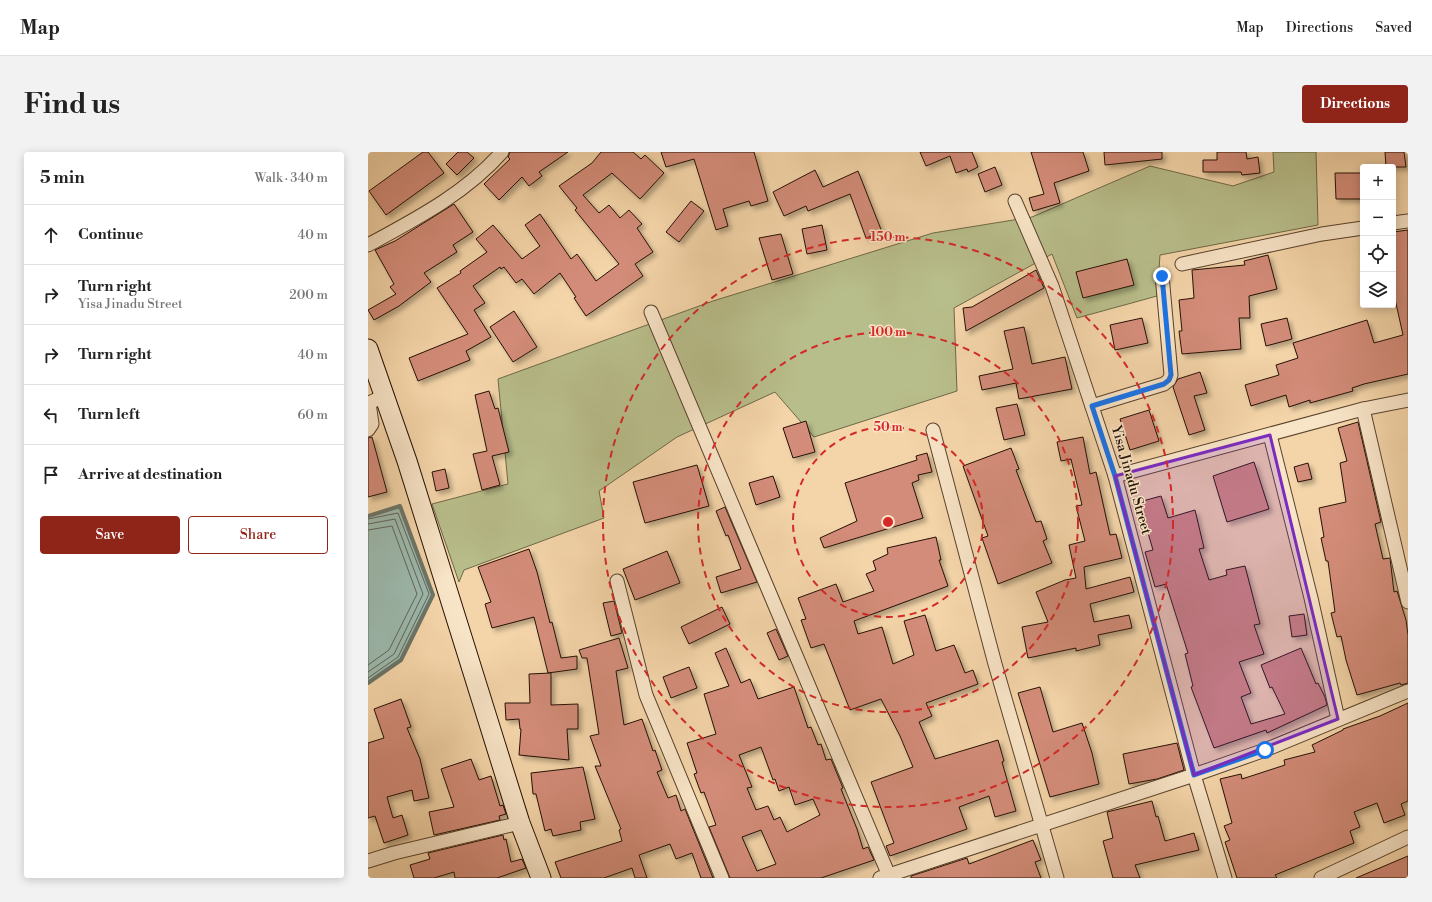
<!DOCTYPE html>
<html lang="en">
<head>
<meta charset="utf-8">
<style>
  body { margin:0; font-family:"Libre Bodoni",serif; background:#f2f2f2; color:#222 }
  .controls { position:absolute; right:12px; top:12px; display:grid; overflow:hidden; border-radius:4px; box-shadow:0 2px 10px #0003 }
  .controls button { width:36px; height:36px; display:grid; place-items:center; padding:0; border:0; border-bottom:1px solid #e0e0e0; background:#fff; color:#222; font:20px sans-serif }
  .stop { position:absolute; width:12px; height:12px; margin:-9px; border:3px solid #1a73e8; border-radius:50%; background:#fff }
  .stop.end { background:#1a73e8; border-color:#fff; box-shadow:0 1px 4px #0008 }
  .list { margin:0; padding:0; list-style:none }
  h2 { display:flex; justify-content:space-between; align-items:center; height:52px; margin:0; padding:0 16px; font-size:17px }
  h2 small { font-size:13px; font-weight:400; color:#767676 }
  .list li { display:grid; grid-template-columns:26px 1fr auto; gap:12px; align-items:center; box-sizing:border-box; height:60px; padding:0 16px; border-top:1px solid #e0e0e0 }
  .list b { display:block; font-size:15px; white-space:nowrap }
  .list p { margin:0; font-size:13px; white-space:nowrap; color:#767676 }
  .list em { font-size:13px; font-style:normal; color:#767676 }
  .actions { display:flex; gap:8px; padding:12px 16px }
  .actions a { flex:1; padding:9px 0; border:1px solid #8f2418; border-radius:4px; text-align:center; font-size:14px; color:#8f2418 }
  .actions .main { background:#8f2418; color:#fff }
  .icon { flex:none; width:22px; height:22px; fill:none; stroke:currentColor; stroke-width:2; stroke-linecap:round; stroke-linejoin:round }
  .map { position:relative; flex:none; width:1040px; height:726px; overflow:hidden; border-radius:4px }
  header { display:flex; align-items:center; gap:24px; box-sizing:border-box; height:56px; padding:0 20px; background:#fff; border-bottom:1px solid #e0e0e0 }
  header strong { font-size:19px }
  nav { display:flex; gap:22px; margin-inline-start:auto; font-size:14px }
  .intro { display:flex; align-items:center; justify-content:space-between; box-sizing:border-box; height:96px; padding:0 24px }
  h1 { margin:0; font-size:28px }
  .button { padding:10px 18px; border-radius:4px; background:#8f2418; color:#fff; font-size:14px; font-weight:700 }
  main { display:flex; gap:24px; padding:0 24px }
  aside { flex:1; background:#fff; border-radius:4px; box-shadow:0 2px 10px #0003 }
  .map>svg:first-child { display:block }
  .green { fill:#b8be8b; stroke:#6e6847 }
  .water { fill:#9cb8ac; stroke:#6c7568 }
  .lines { fill:none; stroke-linecap:round; stroke-linejoin:round }
  .shore { stroke:#606458; stroke-width:1 }
  .stream { stroke:#6c7568; stroke-width:4 }
  .building { fill:#d38c79; stroke:#251103; fill-rule:evenodd; filter:url(#shadow) }
  .street-casing { stroke:#59422c; stroke-width:15 }
  .secondary-casing { stroke:#251103; stroke-width:21 }
  .street { stroke:#f8e4c7; stroke-width:13 }
  .secondary { stroke:#f8e4c7; stroke-width:19 }
  .route { stroke:#1a73e8; stroke-width:5 }
  .marked { fill:#7b2cbf; fill-opacity:0.2; stroke:#7b2cbf; stroke-width:3; stroke-linejoin:round }
  .ring { fill:none; stroke:#d62828; stroke-width:2; stroke-dasharray:7 5 }
  .labels { text-anchor:middle; dominant-baseline:central; stroke-width:3; stroke-linejoin:round; paint-order:stroke }
  .street-label { font-size:14px; fill:#251103; stroke:#f8e4c7 }
  .centre { fill:#d62828; stroke:#f8e4c7; stroke-width:2 }
  .ring-label { font-size:12px; text-anchor:middle; font-weight:bold; fill:#d62828; stroke:#f8e4c7; stroke-width:3; stroke-linejoin:round; paint-order:stroke }
</style>
</head>
<body>
<header>
<strong>Map</strong>
<nav><a>Map</a><a>Directions</a><a>Saved</a></nav>
</header>
<div class="intro"><h1>Find us</h1><a class="button">Directions</a></div>
<main>
<aside>
<h2>5 min<small>Walk · 340 m</small></h2>
<ul class="list">
<li><svg class="icon" aria-label="ahead" viewBox="0 0 24 24"><path d="M12 20V5M6 11l6-6 6 6"/></svg><div><b>Continue</b></div><em>40 m</em></li>
<li><svg class="icon" aria-label="right" viewBox="0 0 24 24"><path d="M7 20v-9h11M14 6l5 5-5 5"/></svg><div><b>Turn right</b><p>Yisa Jinadu Street</p></div><em>200 m</em></li>
<li><svg class="icon" aria-label="right" viewBox="0 0 24 24"><path d="M7 20v-9h11M14 6l5 5-5 5"/></svg><div><b>Turn right</b></div><em>40 m</em></li>
<li><svg class="icon" aria-label="left" viewBox="0 0 24 24"><path d="M17 20v-9H6M10 6l-5 5 5 5"/></svg><div><b>Turn left</b></div><em>60 m</em></li>
<li><svg class="icon" aria-label="arrive" viewBox="0 0 24 24"><path d="M6 21V4h12l-3 4 3 4H6"/></svg><div><b>Arrive at destination</b></div></li>
</ul>
<div class="actions"><a class="main">Save</a><a>Share</a></div>
</aside>
<div class="map">
<svg width="1040" height="726" viewBox="0 0 1040 726">
  <defs>
    <filter id="shadow"><feDropShadow dx="3.5" dy="3.5" stdDeviation="2" flood-color="#0004"/></filter>
  </defs>
  <rect width="100%" height="100%" fill="#f4d5a9"/>
  <filter id="stains"><feTurbulence type="fractalNoise" baseFrequency=".005" numOctaves="4"/><feColorMatrix values="0 0 0 0 .2 0 0 0 0 .09 0 0 0 0 .02 0 0 0 .5 -.17"/></filter>
  <radialGradient id="worn" r=".72"><stop offset=".6" stop-color="#630" stop-opacity="0"/><stop offset="1" stop-color="#630" stop-opacity=".3"/></radialGradient>
  <polygon class="green" points="905,0 948,0 950,73 792,103 789,144 709,166 684,102 586,156 589,239 446,285 407,240 309,285 231,339 236,366 96,418 91,430 64,352 140,332 130,227 345,149 565,81 664,65 782,14 865,34 906,20"/>
  <polygon class="water" points="32,354 65,443 33,508 0,531 0,364"/>
  <g class="lines">
    <g class="shore">
      <polyline points="0,367 30,361 61,442 30,505 0,526"/>
      <polyline points="0,372 27,367 55,442 26,502 0,520"/>
      <polyline points="0,378 24,374 49,442 21,498 0,513"/>
    </g>
    <polyline class="stream" points="0,364 32,354 65,443 33,508 0,531"/>
  </g>
  <g class="building">
    <polygon points="55,0 60,0 76,21 18,63 1,39"/>
    <polygon points="90,0 99,0 106,6 89,23 78,12"/>
    <polygon points="142,0 200,0 171,20 174,24 161,34 154,25 131,48 116,32 142,7 140,5"/>
    <polygon points="233,0 265,0 273,7 277,3 296,21 272,47 244,21 215,43 231,61 241,53 252,66 261,58 274,72 269,76 285,100 267,112 275,124 218,164 206,146 208,145 192,121 166,142 154,127 148,131 136,115 133,117 132,115 105,134 117,151 106,158 123,185 98,199 102,208 50,229 41,206 100,182 69,136 93,121 92,119 119,100 108,87 125,73 154,107 172,94 157,73 172,62 203,107 209,102 228,129 251,112 207,58 209,56 191,34 224,11"/>
    <polygon points="293,0 386,0 400,49 383,54 381,49 355,57 360,74 348,78 326,7 298,15"/>
    <polygon points="552,0 604,0 610,15 600,20 599,17 588,21 582,4 558,14"/>
    <polygon points="663,0 715,0 721,19 686,31 692,51 665,59 661,46 676,42"/>
    <polygon points="736,0 794,0 794,7 737,13"/>
    <polygon points="849,0 878,0 879,7 890,5 892,21 874,23 873,20 835,20 835,8 849,8"/>
    <polygon points="1017,0 1036,0 1038,15 1018,15"/>
    <polygon points="627,15 634,33 617,40 610,22"/>
    <polygon points="447,18 455,35 490,19 514,80 498,86 482,42 440,59 438,54 416,64 405,40"/>
    <polygon points="967,21 995,21 995,47 968,47"/>
    <polygon points="323,49 336,59 311,90 298,80"/>
    <polygon points="86,52 105,80 85,93 89,100 56,121 63,130 31,154 6,168 0,158 28,142 22,135 26,132 7,98 27,89"/>
    <polygon points="454,73 459,98 439,102 434,77"/>
    <polygon points="1040,78 1040,222 996,232 984,236 985,239 942,251 942,248 921,255 918,243 883,254 877,233 911,223 908,213 930,206 925,191 999,168 1006,191 1035,183 1025,138 1025,80"/>
    <polygon points="413,82 425,122 404,128 391,86"/>
    <polygon points="900,103 909,137 881,144 882,166 871,166 873,197 814,202 811,179 814,179 811,148 826,146 824,118 877,113 876,109"/>
    <polygon points="759,107 766,133 715,146 708,120"/>
    <polygon points="668,118 676,136 598,179 595,156 604,155"/>
    <polygon points="146,159 169,195 145,210 122,175"/>
    <polygon points="774,166 780,191 747,198 742,173"/>
    <polygon points="919,166 924,187 898,194 893,172"/>
    <polygon points="656,175 664,212 697,205 704,237 651,247 648,231 614,238 611,224 645,217 636,179"/>
    <polygon points="832,220 839,241 826,244 837,278 821,283 805,235 810,227"/>
    <polygon points="121,239 127,257 130,256 141,300 124,304 132,333 114,338 105,302 119,299 107,243"/>
    <polygon points="649,252 657,283 636,288 628,256"/>
    <polygon points="781,258 791,289 762,298 752,267"/>
    <polygon points="438,269 447,300 425,306 415,276"/>
    <polygon points="990,270 1013,370 1007,372 1015,407 1022,406 1026,440 1029,439 1038,468 1040,483 1040,531 1033,533 1032,531 989,543 978,508 973,484 969,485 963,461 967,460 960,409 958,409 953,386 956,385 951,356 978,350 972,311 979,309 970,276"/>
    <polygon points="4,285 19,340 0,345 0,286"/>
    <polygon points="715,285 722,322 728,320 742,383 748,382 754,406 716,415 718,437 762,425 766,440 722,452 726,470 761,463 764,476 730,483 732,493 708,499 708,496 660,506 654,475 680,470 668,440 697,428 708,426 701,393 717,389 708,354 714,353 703,307 693,309 689,290"/>
    <polygon points="643,296 651,317 648,318 668,370 673,369 679,387 675,389 684,411 630,432 614,386 620,384 595,314"/>
    <polygon points="559,301 564,320 550,323 551,328 544,331 555,366 456,396 452,386 489,369 477,331 549,308 548,304"/>
    <polygon points="886,310 901,357 859,370 845,324"/>
    <polygon points="940,311 944,327 930,330 926,315"/>
    <polygon points="329,313 341,354 277,371 265,330"/>
    <polygon points="77,317 81,336 68,339 64,320"/>
    <polygon points="405,324 412,345 388,353 381,331"/>
    <polygon points="793,344 800,366 827,358 836,396 831,397 841,428 859,423 858,418 877,414 892,472 886,473 896,502 871,510 883,541 873,545 883,572 917,562 904,535 902,536 893,513 933,496 948,532 950,531 957,545 959,553 899,581 898,578 846,596 823,535 825,534 817,502 820,501 798,432 787,435 777,400 785,398 771,350"/>
    <polygon points="357,355 389,430 353,441 348,425 373,417 360,383 358,384 348,359"/>
    <polygon points="568,385 573,408 571,408 580,434 486,469 490,482 514,475 525,512 546,503 536,469 557,463 568,499 586,493 597,521 605,518 610,532 558,551 564,564 551,570 567,607 630,588 636,609 634,610 648,659 627,665 621,644 591,655 599,677 522,704 518,694 526,691 503,630 545,615 532,584 513,547 482,558 456,492 443,496 433,468 438,467 430,446 468,432 475,450 506,439 498,422 508,418 505,409 520,402 519,396"/>
    <polygon points="161,397 169,420 182,471 184,470 193,506 209,504 209,517 180,521 166,465 124,476 117,452 123,450 110,415"/>
    <polygon points="299,399 312,431 267,448 255,417"/>
    <polygon points="246,449 254,481 243,484 235,451"/>
    <polygon points="354,455 362,472 321,492 313,475"/>
    <polygon points="936,462 939,483 924,485 921,464"/>
    <polygon points="408,477 420,504 411,508 399,481"/>
    <polygon points="251,486 260,516 248,519 256,573 274,567 285,599 287,598 294,618 289,620 300,646 308,643 313,659 317,657 345,726 333,726 324,701 308,707 302,692 271,703 279,726 267,726 264,716 236,726 193,726 187,710 254,689 251,678 253,677 227,614 233,614 222,584 231,582 219,506 214,506 211,498"/>
    <path d="M358 496 373 531 382 527 390 547 426 535 440 576 443 575 450 593 453 592 458 608 463 607 475 636 473 637 489 677 495 697 500 695 506 708 453 726H362L341 675 348 673 336 640 333 641 326 622 329 621 319 591 348 582 336 542 361 534 347 501ZM393 595 405 628 407 627 411 639 421 635 427 653 445 647 452 663 419 680 412 665 406 668 400 654 388 658 379 636 384 635 371 603ZM393 678 408 712 389 719 374 685Z"/>
    <polygon points="321,515 329,536 303,546 295,525"/>
    <polygon points="183,521 183,553 210,552 210,577 199,577 201,608 151,603 153,577 152,577 151,567 138,568 137,551 162,551 161,522"/>
    <polygon points="672,535 685,580 714,571 724,601 731,632 682,645 650,541"/>
    <polygon points="33,547 43,575 39,576 52,607 61,646 46,649 44,638 19,645 25,666 34,663 40,683 16,691 7,664 0,666 0,591 16,586 6,557"/>
    <polygon points="1040,551 1040,649 1033,652 1037,663 1016,671 1009,651 986,660 992,675 982,679 986,691 907,723 909,726 869,726 857,690 862,688 856,674 864,671 852,627 873,622 874,627 917,613 916,608 947,600 944,593 975,578 975,577 1012,564"/>
    <polygon points="809,591 816,618 789,627 761,632 755,602"/>
    <polygon points="103,607 111,628 123,624 132,654 135,653 138,662 131,664 132,668 66,683 61,660 86,655 73,617"/>
    <polygon points="215,615 227,667 212,670 213,678 185,684 183,677 177,679 168,642 165,642 163,621"/>
    <polygon points="784,649 788,665 790,664 797,689 826,681 831,698 767,713 772,726 745,726 735,689 745,686 739,660"/>
    <polygon points="135,683 136,688 138,687 143,710 154,707 158,716 129,726 87,726 86,720 66,726 46,726 42,713 62,707 60,701"/>
    <polygon points="665,688 673,708 667,710 673,726 543,726 543,724 599,706 601,712"/>
    <polygon points="1040,704 1040,726 988,726"/>
  </g>
  <g class="lines">
    <g class="street-casing">
      <g id="street">
        <polyline points="647,49 684,134 747,324 826,623 857,726"/>
        <polyline points="1025,71 1040,69"/>
        <path d="M0 93C48 67 98 41 134 0"/>
        <polyline points="814,112 954,82 995,76"/>
        <polyline points="283,160 522,726"/>
        <polyline points="724,254 796,232 801,228 803,223 794,123"/>
        <polyline points="995,257 1040,450"/>
        <polyline points="0,278 4,272 1,251 16,244"/>
        <polyline points="565,278 627,512 689,726"/>
        <polyline points="902,283 943,446 970,567"/>
        <polyline points="747,324 995,257 1040,248"/>
        <polyline points="249,429 278,543 354,726"/>
        <polyline points="0,709 26,701 152,671"/>
        <polyline points="512,726 826,623 897,598 1040,539"/>
        <polyline points="953,726 1040,685"/>
      </g>
    </g>
    <g class="secondary-casing">
      <polyline id="secondary" points="0,197 39,309 152,671 173,726"/>
    </g>
    <use href="#street" class="street"/>
    <use href="#secondary" class="secondary"/>
  </g>
  <g class="lines">
    <polyline class="route" points="794,124 803,223 801,228 796,232 724,254 747,324 826,623 897,598"/>
  </g>
  <path class="marked" d="M902 283 970 567 826 623 747 324Z"/>
  <g class="ring">
    <circle cx="520" cy="370" r="95"/>
    <circle cx="520" cy="370" r="190"/>
    <circle cx="520" cy="370" r="285"/>
  </g>
  <g class="labels">
    <g class="street-label">
      <text transform="translate(763 328) rotate(74)">Yisa Jinadu Street</text>
    </g>
  </g>
  <circle cx="520" cy="370" r="6" class="centre"/>
  <g class="ring-label">
    <text x="520" y="89">150 m</text>
    <text x="520" y="184">100 m</text>
    <text x="520" y="279">50 m</text>
  </g>
  <rect width="100%" height="100%" filter="url(#stains)"/>
  <rect width="100%" height="100%" fill="url(#worn)"/>
</svg>
<div class="controls">
<button>+</button>
<button>−</button>
<button><svg class="icon" aria-label="locate" viewBox="0 0 24 24"><circle cx="12" cy="12" r="6"/><path d="M12 2v4M12 18v4M2 12h4M18 12h4"/></svg></button>
<button><svg class="icon" aria-label="layers" viewBox="0 0 24 24"><path d="M12 4l9 5-9 5-9-5zM3 14l9 5 9-5"/></svg></button>
</div>
<div class="stop" style="left:897px;top:598px"></div>
<div class="stop end" style="left:794px;top:124px"></div>
</div>
</main>
</body>
</html>
